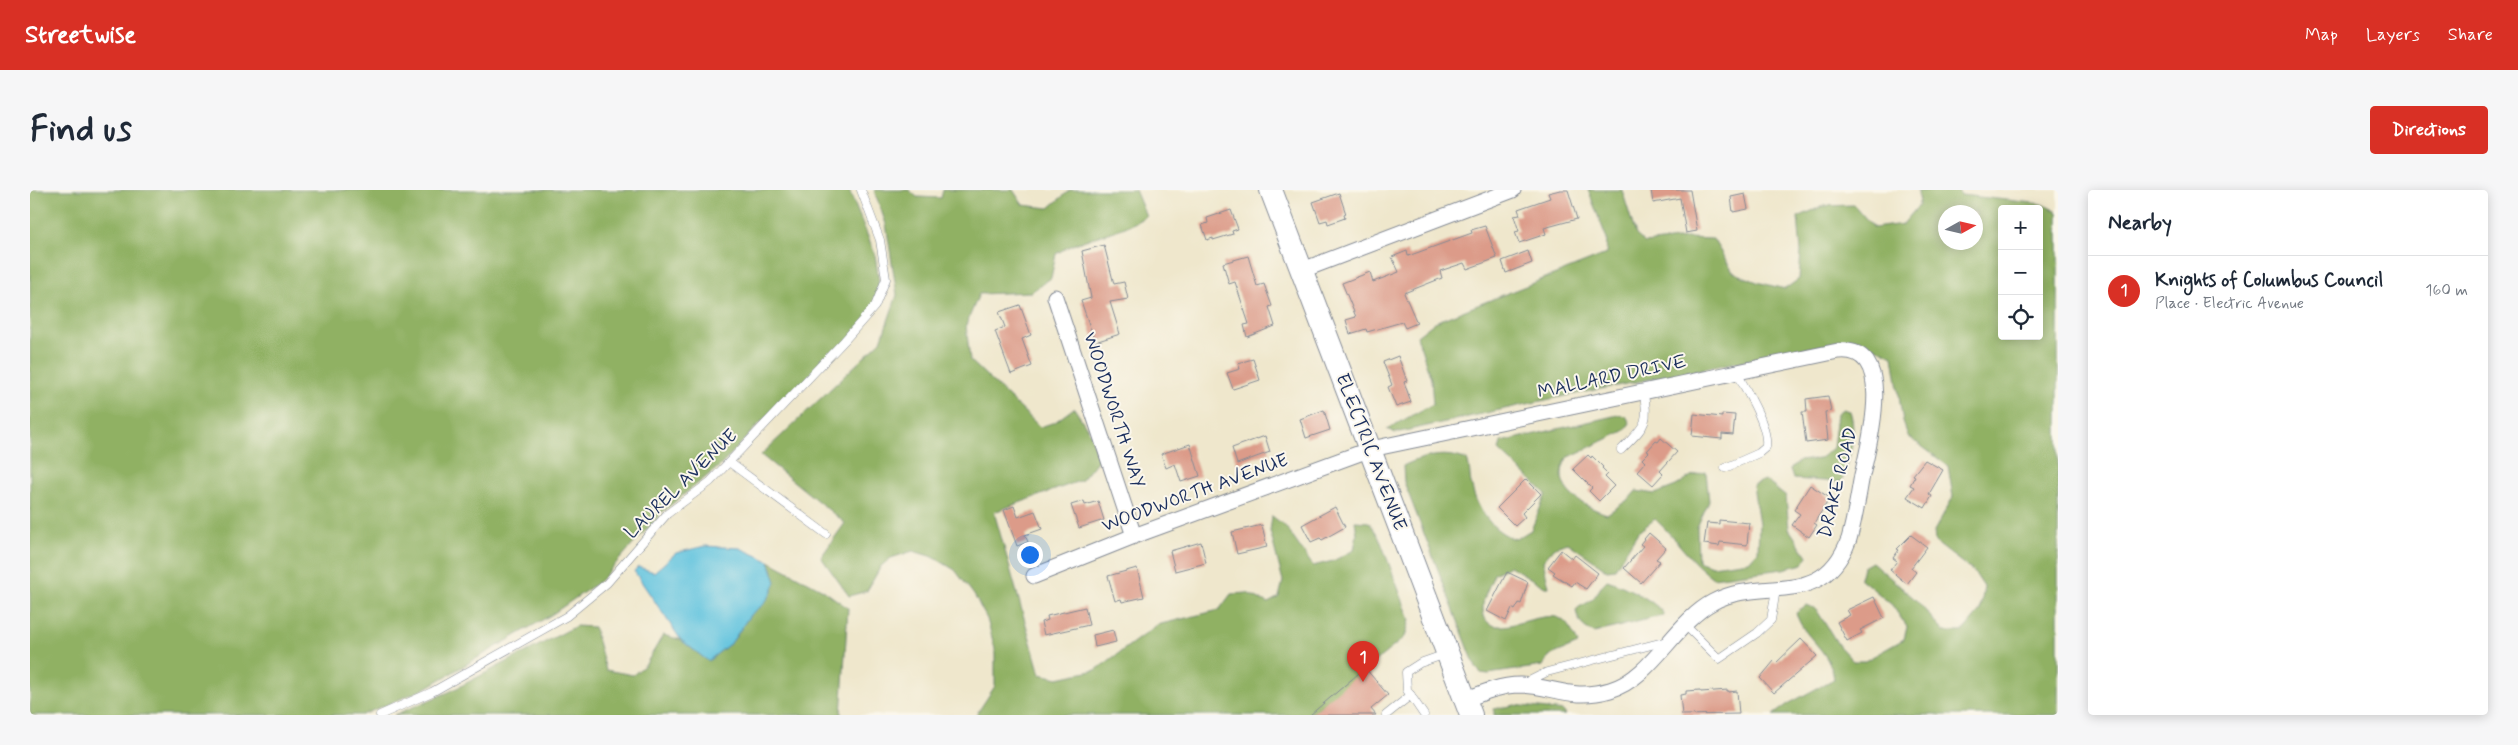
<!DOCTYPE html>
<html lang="en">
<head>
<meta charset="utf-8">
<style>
  body { margin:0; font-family:Mynerve,sans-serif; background:#f6f6f7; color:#1f2937 }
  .controls { position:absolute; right:15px; top:15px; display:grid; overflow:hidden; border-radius:5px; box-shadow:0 2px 12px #0003 }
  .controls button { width:45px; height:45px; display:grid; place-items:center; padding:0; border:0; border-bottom:1px solid #e0e1e3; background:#fff; color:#1f2937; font:25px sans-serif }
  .compass { position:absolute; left:1908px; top:15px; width:45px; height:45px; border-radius:50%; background:#fff; box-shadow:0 2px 12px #0003; rotate:82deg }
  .you { position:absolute; left:999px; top:364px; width:18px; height:18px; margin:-12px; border:4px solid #fff; border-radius:50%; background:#1a73e8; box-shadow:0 0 0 8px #1a73e833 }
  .badge { display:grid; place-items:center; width:32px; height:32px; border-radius:50%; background:#d93025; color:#fff; font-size:16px; font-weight:700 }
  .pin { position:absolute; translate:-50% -41px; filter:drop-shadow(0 1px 2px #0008) }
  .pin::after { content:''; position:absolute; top:26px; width:18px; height:15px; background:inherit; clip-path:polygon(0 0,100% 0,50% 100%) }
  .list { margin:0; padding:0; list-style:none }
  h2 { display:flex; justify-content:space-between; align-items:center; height:65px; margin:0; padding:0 20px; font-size:21px }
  h2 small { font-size:16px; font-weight:400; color:#747a83 }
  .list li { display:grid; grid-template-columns:32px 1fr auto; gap:15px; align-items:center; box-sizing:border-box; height:70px; padding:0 20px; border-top:1px solid #e0e1e3 }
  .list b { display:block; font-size:19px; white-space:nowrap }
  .list p { margin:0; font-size:16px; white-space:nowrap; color:#747a83 }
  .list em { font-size:16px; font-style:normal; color:#747a83 }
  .icon { flex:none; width:28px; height:28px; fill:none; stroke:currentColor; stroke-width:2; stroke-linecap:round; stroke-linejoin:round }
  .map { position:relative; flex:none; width:2028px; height:525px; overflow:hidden; border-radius:5px }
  header { display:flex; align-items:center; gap:30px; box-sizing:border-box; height:70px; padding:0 25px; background:#d93025; color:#fff }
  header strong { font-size:24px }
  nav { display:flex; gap:28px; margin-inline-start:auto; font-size:18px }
  .intro { display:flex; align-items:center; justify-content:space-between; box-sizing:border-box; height:120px; padding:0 30px }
  h1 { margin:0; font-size:35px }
  .button { padding:12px 22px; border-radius:5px; background:#d93025; color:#fff; font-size:18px; font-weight:700 }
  main { display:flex; gap:30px; padding:0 30px }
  aside { flex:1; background:#fff; border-radius:5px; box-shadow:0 2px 12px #0003 }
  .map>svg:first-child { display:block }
  .forest { fill:#90b164; stroke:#567061; fill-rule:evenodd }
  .water { fill:#60c3de; stroke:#3e799e }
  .building { fill:#dc9b89 }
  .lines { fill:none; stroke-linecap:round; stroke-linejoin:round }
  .service-casing { stroke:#858b95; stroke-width:9 }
  .minor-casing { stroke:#858b95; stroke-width:17 }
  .secondary-casing { stroke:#858b95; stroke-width:24 }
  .service { stroke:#fff; stroke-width:8 }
  .minor { stroke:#fff; stroke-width:15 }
  .secondary { stroke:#fff; stroke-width:22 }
  .labels { text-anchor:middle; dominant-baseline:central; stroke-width:4; stroke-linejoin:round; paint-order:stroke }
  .street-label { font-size:19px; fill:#1b2f5e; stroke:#fbf7ec }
</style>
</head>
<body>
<header>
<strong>Streetwise</strong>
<nav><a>Map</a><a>Layers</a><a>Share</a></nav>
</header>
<div class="intro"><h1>Find us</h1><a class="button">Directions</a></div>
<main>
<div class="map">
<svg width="2028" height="525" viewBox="0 0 2028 525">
  <rect width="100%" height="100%" fill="#fbf7ec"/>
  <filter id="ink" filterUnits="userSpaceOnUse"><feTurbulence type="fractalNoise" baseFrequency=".02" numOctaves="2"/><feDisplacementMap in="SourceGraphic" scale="10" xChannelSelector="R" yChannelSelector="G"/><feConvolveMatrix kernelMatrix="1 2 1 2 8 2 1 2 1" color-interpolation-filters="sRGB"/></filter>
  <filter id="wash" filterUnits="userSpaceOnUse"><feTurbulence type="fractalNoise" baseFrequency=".0096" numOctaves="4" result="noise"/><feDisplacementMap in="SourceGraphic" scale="20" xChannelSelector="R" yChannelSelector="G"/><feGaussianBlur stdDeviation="1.12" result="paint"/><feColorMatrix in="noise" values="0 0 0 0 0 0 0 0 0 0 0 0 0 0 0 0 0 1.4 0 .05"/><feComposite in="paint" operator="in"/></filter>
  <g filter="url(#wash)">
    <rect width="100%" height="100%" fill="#efe7cc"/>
    <g class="forest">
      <polygon points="0,0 819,0 845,64 849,92 846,112 826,145 729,234 691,275 633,321 570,391 521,425 394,499 332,525 0,525"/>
      <path d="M844 0H879L887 7 911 8 913 0H983L993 15 1019 18 1040 0H1105L1116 26C1089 45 1054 45 1026 64L1021 88 1001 102 949 104 936 135 940 170 1010 237 1025 232 1044 218 1061 244 1068 270 1052 290 964 322 1010 484 1028 488 1066 480 1127 435 1189 420 1201 404 1217 403 1238 413 1249 407 1253 391 1240 341 1242 326 1255 336 1283 376 1303 371 1324 360 1327 344 1325 331 1339 332 1349 347 1380 430 1375 447 1280 525H946L965 496V459L957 429 944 405 925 380 903 367 883 361 861 368 851 376 837 401 819 406 791 367 815 333 731 265 851 151 867 105 856 34Z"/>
      <path d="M1558 0H1592L1606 45 1615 53 1656 48 1683 49 1703 82 1727 92 1755 99 1769 89 1771 61 1768 27 1793 16 1824 15 1844 38 1873 34 1889 15 1888 0H1929L1931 5 2012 14 2028 22V525H1743L1758 514 1804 489C1800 458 1772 448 1766 422L1777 415 1786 419 1809 456 1823 471H1835L1874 449 1877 437 1862 415 1830 388 1833 377 1842 372 1886 410 1914 442H1932L1950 421 1954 397 1944 382 1905 352 1904 341 1923 307 1918 276 1878 246 1873 232 1863 166 1841 155 1808 153 1779 158 1520 209 1365 243 1357 239 1403 214 1401 189 1387 146 1405 132 1576 64 1577 49ZM1972 19H2009V146H1972ZM1916 22H1946V52H1916Z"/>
      <path d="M1813 219 1820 221C1827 241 1820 273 1811 292L1763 289 1760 279 1769 271 1789 269 1803 258 1807 223Z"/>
      <path d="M1588 225 1596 226 1600 233 1594 241 1537 268C1519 299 1553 316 1577 324L1599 309 1606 301 1625 304 1646 296 1661 286 1676 282 1679 311 1667 337 1668 371 1682 376 1719 371 1728 361 1729 334 1723 295 1735 290 1756 307 1759 339 1777 366 1773 374 1753 379 1683 388C1660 372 1646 348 1625 329L1608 342 1585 379 1577 380 1538 353 1525 357 1513 371 1519 397H1515L1480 376 1464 384C1461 393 1453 406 1453 416 1452 460 1510 416 1531 429 1538 433 1545 446 1548 454L1519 466 1513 476 1458 484 1451 483 1446 478 1374 292 1373 276C1393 266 1416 261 1437 270 1441 279 1439 288 1442 297 1447 319 1463 343 1486 349L1501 340 1516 304 1469 260 1471 252Z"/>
      <polygon points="739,371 793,400 818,418 811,525 364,525 421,501 546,436 564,437 576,480 603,485 616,474 633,445 651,450 678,471 702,452 720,425 733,415 743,381"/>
      <path d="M1577 390C1592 395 1627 411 1634 425L1564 443C1553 437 1548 433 1546 420 1550 415 1555 415 1560 411 1567 406 1570 396 1577 390Z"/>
      <polygon points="1485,515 1533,521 1536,525 1464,525 1464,519"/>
    </g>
    <polygon class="water" points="675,356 710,358 739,371 746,392 741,404 733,415 720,425 702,452 678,471 651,450 604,381 608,377 624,382 646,363"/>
    <g id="blocks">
      <g class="building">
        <polygon points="1530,0 1538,0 1547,29 1514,38 1516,44 1489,53 1485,42 1489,41 1484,26 1490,25 1488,19 1520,8 1518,3"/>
        <polygon points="1621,0 1660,0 1667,41 1656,43 1650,8 1623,13"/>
        <polygon points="1309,3 1316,24 1314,25 1315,28 1298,34 1297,30 1290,32 1283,12"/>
        <polygon points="1715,4 1718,19 1703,22 1701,7"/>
        <polygon points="1201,20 1208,39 1202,41 1203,44 1183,50 1183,48 1177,50 1172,35 1178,33 1177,28"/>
        <polygon points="1455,36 1467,68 1437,79 1434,73 1410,81 1412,88 1374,103 1387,133 1375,138 1372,132 1337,142 1336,139 1320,144 1316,130 1326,127 1312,93 1340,82 1343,92 1369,82 1362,67 1377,61 1378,66 1442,43 1441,40"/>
        <polygon points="1074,55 1084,94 1094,92 1098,109 1080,112 1090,144 1065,152 1051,111 1061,108 1052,61"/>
        <polygon points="1498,61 1502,73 1476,83 1472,71"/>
        <polygon points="1218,66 1227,96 1234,94 1242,116 1239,117 1245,136 1217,147 1214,135 1219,134 1205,92 1199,94 1193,73"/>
        <polygon points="990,115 1001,145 992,149 1002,176 981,184 965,141 975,137 969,122"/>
        <polygon points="1368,166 1377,191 1374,192 1381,212 1366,217 1358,197 1362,195 1353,172"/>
        <polygon points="1223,169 1230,190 1203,199 1197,183 1210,179 1208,173"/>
        <polygon points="1798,206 1801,221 1795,222 1798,250 1776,253 1772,222 1777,222 1776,209"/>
        <polygon points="1294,220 1300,240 1276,248 1270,229"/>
        <polygon points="1664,224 1692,227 1692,224 1705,225 1703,245 1692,244 1692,249 1662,246"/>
        <polygon points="1235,246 1240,262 1207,274 1202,258"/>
        <polygon points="1631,248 1647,262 1630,281 1633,284 1623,295 1607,281 1615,272 1612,269 1619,262 1617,261 1626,251 1628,252"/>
        <polygon points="1160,254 1170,286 1151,292 1145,274 1136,278 1131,264"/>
        <polygon points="1558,265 1561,268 1562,266 1573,277 1572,278 1578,284 1575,287 1584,296 1569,311 1559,301 1562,298 1543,279"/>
        <polygon points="1895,270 1913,280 1899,304 1902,306 1895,318 1877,307 1884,297 1880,295 1885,286 1883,285"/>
        <polygon points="1496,289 1511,304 1492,323 1495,327 1485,336 1467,318"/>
        <polygon points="1780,295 1800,308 1784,333 1787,335 1779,347 1762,335 1770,324 1764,320"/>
        <polygon points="1054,311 1055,315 1068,311 1074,330 1049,338 1041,315"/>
        <polygon points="984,316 988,327 1005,321 1012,339 995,345 998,352 987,356 974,320"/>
        <polygon points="1305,317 1315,337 1292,350 1290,348 1281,352 1272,335"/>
        <polygon points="1689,330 1719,333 1717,355 1690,352 1689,356 1674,354 1677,333 1689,334"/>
        <polygon points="1232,335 1237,357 1207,364 1202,342"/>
        <polygon points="1619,343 1636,358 1626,369 1630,371 1611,393 1594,378 1613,356 1610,354"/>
        <polygon points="1881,345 1897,357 1881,378 1886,382 1877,394 1860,380 1867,371 1863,368 1869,360 1867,359"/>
        <polygon points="1171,352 1176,373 1145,381 1140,361"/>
        <polygon points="1531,360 1542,369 1545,365 1568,383 1556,399 1545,392 1542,396 1523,384 1525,382 1518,377"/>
        <polygon points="1107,378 1114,407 1092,412 1091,409 1085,411 1078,386"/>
        <polygon points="1477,382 1498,392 1491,414 1489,413 1485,420 1482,418 1476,431 1457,421"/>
        <polygon points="1844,407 1854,428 1830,440 1832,443 1817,451 1807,432 1820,425 1817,420"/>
        <polygon points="1055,417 1059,435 1014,445 1011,432 1018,430 1017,426"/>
        <polygon points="1083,440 1086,452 1065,457 1063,445"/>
        <polygon points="1771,449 1787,466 1744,503 1730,488 1744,471 1746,473"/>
        <polygon points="1335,478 1358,505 1341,519 1346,525 1280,525"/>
        <polygon points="1670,500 1671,502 1698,500 1698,502 1707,501 1709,524 1652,525 1650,505 1656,504 1656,501"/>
      </g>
    </g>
  </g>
  <g filter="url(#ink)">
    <use href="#blocks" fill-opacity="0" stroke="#858b95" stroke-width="1"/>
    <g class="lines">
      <g class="service-casing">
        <g id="service">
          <path d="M1591 260C1613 237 1621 235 1613 201"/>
          <polyline points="699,272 796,344"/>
          <path d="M1695 278 1729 263 1736 257C1739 235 1716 202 1707 182"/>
          <polyline points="1655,435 1689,469 1727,443 1741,430 1746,399"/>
          <polyline points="1495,493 1517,482 1637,451"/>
          <polyline points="350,525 402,502 537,426 577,393 637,324 680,292 814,151 845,116 856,89 850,50 831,0"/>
          <polyline points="1356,525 1381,505"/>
          <polyline points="1394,525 1377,500 1376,482 1390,473 1416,464"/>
        </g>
      </g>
      <g class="minor-casing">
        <g id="minor">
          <polyline points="1270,81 1483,0"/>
          <polyline points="1025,107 1104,346"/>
          <path d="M1004 386 1104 346 1341 259 1808 161C1867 154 1839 255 1832 285 1828 307 1825 328 1819 349 1792 421 1734 385 1683 412 1645 432 1622 488 1580 500 1541 511 1525 496 1490 495 1471 495 1452 503 1435 510"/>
        </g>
      </g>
      <g class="secondary-casing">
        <polyline id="secondary" points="1241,0 1441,525"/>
      </g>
      <use href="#service" class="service"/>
      <use href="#minor" class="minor"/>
      <use href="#secondary" class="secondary"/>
    </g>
  </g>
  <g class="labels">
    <g class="street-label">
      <text transform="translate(1582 187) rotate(-12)">MALLARD DRIVE</text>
      <text transform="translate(1084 220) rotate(72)">WOODWORTH WAY</text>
      <text transform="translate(1341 262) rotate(69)">ELECTRIC AVENUE</text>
      <text transform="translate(1808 293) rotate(-76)">DRAKE ROAD</text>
      <text transform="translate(651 294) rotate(-44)">LAUREL AVENUE</text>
      <text transform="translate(1165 303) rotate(-20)">WOODWORTH AVENUE</text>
    </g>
  </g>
</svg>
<div class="controls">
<button>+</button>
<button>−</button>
<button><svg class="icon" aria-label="locate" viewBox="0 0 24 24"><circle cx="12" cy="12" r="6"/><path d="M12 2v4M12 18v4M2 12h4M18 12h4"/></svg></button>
</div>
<svg class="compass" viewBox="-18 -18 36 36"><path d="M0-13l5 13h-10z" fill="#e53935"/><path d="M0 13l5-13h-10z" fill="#747a83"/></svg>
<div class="you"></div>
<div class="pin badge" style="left:1333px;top:492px">1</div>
</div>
<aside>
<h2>Nearby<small></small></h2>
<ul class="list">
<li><span class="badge">1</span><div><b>Knights of Columbus Council</b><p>Place · Electric Avenue</p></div><em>160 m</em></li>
</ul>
</aside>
</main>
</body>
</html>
